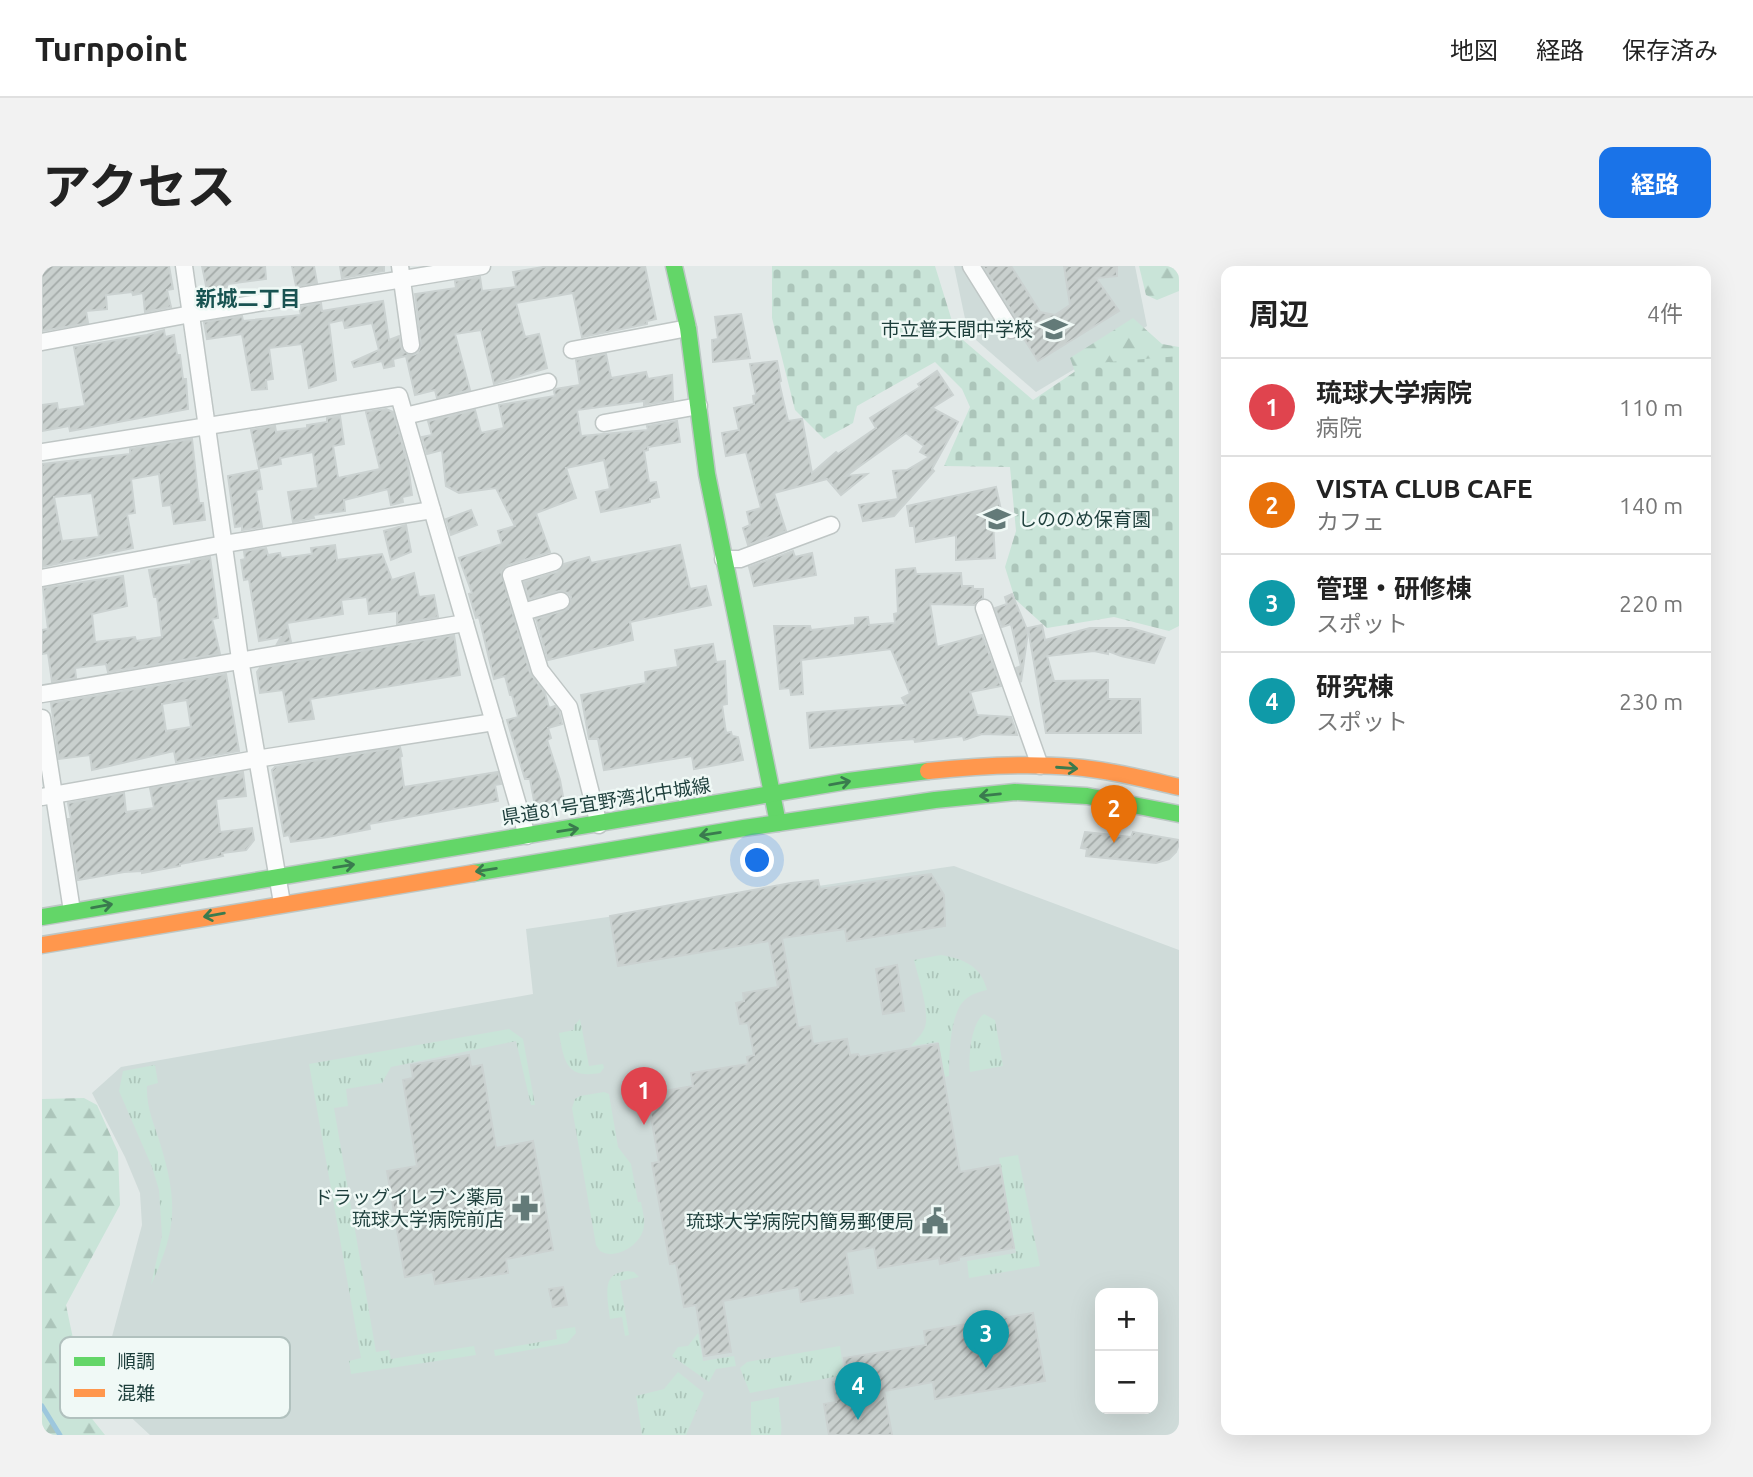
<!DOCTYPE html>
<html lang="ja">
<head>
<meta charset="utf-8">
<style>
  body { margin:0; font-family:Ubuntu,"Noto Sans JP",sans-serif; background:#f2f2f2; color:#222 }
  .controls { position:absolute; right:21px; bottom:21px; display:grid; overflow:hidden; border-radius:14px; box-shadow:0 7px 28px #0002 }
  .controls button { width:63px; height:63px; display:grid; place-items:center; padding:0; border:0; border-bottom:2px solid #e0e0e0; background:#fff; color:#222; font:35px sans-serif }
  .you { position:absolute; left:716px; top:595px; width:24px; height:24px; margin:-18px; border:5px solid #fff; border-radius:50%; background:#1a73e8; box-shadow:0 0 0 10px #1a73e833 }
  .badge { display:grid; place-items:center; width:46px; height:46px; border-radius:50%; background:#1a73e8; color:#fff; font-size:23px; font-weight:700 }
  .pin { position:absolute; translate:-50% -58px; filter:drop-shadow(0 2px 4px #0008) }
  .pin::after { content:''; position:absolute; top:37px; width:24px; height:21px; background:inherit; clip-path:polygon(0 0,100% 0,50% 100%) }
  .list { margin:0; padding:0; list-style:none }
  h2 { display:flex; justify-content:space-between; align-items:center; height:91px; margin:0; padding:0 28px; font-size:30px }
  h2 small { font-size:23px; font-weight:400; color:#767676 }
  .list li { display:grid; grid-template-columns:46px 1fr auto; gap:21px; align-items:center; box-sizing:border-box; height:98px; padding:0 28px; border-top:2px solid #e0e0e0 }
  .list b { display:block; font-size:26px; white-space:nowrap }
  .list p { margin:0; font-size:23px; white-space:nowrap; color:#767676 }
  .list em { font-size:23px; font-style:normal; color:#767676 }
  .map { position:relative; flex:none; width:1137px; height:1169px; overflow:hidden; border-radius:14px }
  header { display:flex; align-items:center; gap:42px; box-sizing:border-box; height:98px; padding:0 35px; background:#fff; border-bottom:2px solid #e0e0e0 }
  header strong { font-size:33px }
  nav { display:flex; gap:38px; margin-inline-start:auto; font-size:24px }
  .intro { display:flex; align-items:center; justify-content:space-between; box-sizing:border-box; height:168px; padding:0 42px }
  h1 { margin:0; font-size:49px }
  .button { padding:18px 32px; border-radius:14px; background:#1a73e8; color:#fff; font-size:24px; font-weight:700 }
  main { display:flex; gap:42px; padding:0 42px }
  aside { flex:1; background:#fff; border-radius:14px; box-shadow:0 7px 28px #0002 }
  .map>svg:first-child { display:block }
  .built { fill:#cfdbd9; fill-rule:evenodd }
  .grass { fill:url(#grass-tufts) }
  .forest { fill:url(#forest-firs) }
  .cemetery { fill:url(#cemetery-stones) }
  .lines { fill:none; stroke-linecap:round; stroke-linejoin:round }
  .stream { stroke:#9dc7dd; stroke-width:5 }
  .building { fill:url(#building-hatch); stroke:#cbd2d1; stroke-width:2; fill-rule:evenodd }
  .street-casing { stroke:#bfc6c5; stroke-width:19 }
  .fast-casing { stroke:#bdc7c5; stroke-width:19 }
  .slow-casing { stroke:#bdc7c5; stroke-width:19 }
  .street { stroke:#fbfcfc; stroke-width:16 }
  .fast { stroke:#63d668; stroke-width:16 }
  .slow { stroke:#ff974d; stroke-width:16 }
  .oneway { stroke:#3a7b4e }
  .labels { text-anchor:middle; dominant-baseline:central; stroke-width:5; stroke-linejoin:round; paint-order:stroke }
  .poi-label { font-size:19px; fill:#1e3f3c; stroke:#f0f9f6; text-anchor:end }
  .street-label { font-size:19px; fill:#1e3f3c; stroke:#f0f9f6 }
  .neighbourhood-label { font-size:21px; font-weight:bold; fill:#185351; stroke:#f0f9f6 }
  .key { fill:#f0f9f6; stroke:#b1c1be; stroke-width:2 }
  .key-label { font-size:19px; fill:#1e3f3c }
</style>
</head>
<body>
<header>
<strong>Turnpoint</strong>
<nav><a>地図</a><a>経路</a><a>保存済み</a></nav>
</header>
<div class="intro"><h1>アクセス</h1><a class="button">経路</a></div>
<main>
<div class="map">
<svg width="1137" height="1169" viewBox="0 0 1137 1169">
  <defs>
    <pattern id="grass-tufts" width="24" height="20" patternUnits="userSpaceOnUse" patternTransform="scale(1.75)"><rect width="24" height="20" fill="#c9e4d8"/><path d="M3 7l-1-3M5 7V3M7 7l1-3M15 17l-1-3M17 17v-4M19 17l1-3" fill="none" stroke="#acc5ba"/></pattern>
    <pattern id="forest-firs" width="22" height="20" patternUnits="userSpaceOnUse" patternTransform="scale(1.75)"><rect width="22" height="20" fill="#c9e4d8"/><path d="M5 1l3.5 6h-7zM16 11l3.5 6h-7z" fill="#acc5ba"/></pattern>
    <pattern id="cemetery-stones" width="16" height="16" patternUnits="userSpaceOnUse" patternTransform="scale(1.75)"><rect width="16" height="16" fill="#c9e4d8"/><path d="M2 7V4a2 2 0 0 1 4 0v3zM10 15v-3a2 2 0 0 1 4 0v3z" fill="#acc5ba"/></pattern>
    <pattern id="building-hatch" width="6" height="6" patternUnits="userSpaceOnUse" patternTransform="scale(1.75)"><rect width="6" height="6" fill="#c9d0ce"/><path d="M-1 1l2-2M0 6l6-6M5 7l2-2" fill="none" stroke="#a3aaa8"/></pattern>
  </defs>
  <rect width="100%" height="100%" fill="#e2e9e8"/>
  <g class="built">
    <polygon points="912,0 1093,0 1105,60 994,126 926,67"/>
    <path d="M912 600 1137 684V1169H108L81 1144 67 1115 68 1078 100 959 98 927 83 891 50 827 79 801 491 728 484 663ZM1058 1027H1111V1143H1058Z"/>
  </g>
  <g class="grass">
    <path d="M899 689C922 693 939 700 945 724 936 726 926 729 920 737 908 752 907 791 907 810L903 811 896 776 869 780C874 774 880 769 883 761 888 745 876 711 872 694Z"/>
    <path d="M942 748 953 754 961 800 928 806C926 792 929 757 942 748Z"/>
    <path d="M538 753 547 800 561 798 562 802 558 807C524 813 522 795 517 767L532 764V760Z"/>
    <polygon points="467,763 481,773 493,839 489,839 474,775 349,801 340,817 304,823 306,840 292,842 334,1086 347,1084 349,1093 432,1080 434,1089 309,1108 307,1095 319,1092 267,798"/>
    <path d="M113 799 116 817 105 820C104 841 112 858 118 877 136 936 135 963 109 1019L120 970 117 924 110 901 77 825 81 805Z"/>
    <path d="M562 826 567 828 576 881 589 898 596 936H599C600 943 603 952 602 959 601 978 574 995 558 985L554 979 530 842 533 833 538 830Z"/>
    <polygon points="976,889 998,1000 927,1012 925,995 974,987 957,892"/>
    <path d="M585 1005 592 1006 597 1011 578 1015 587 1069 583 1070 580 1051 568 1053C567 1042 562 1020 569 1012 572 1007 580 1006 585 1005Z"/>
    <polygon points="533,1061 534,1067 525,1077 453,1090 452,1084 515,1073 514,1064"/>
    <polygon points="656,1067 661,1095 692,1090 694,1100 674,1103 667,1116 630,1090 636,1081 646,1080"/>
    <polygon points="798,1080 802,1109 708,1127 698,1102 705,1096"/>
    <polygon points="636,1106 662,1127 644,1169 600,1169 594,1130 622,1123"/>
    <path d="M737 1131C736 1145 741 1156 739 1169H709V1136Z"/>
  </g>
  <g class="forest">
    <polygon points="1097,0 1137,0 1137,25 1115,34 1104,29"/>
    <polygon points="1091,52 1120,78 1137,81 1137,147 1038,120 1028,92"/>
    <polygon points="42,832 55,839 76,886 78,939 24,1039 47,1149 63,1169 0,1169 0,833"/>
  </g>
  <polygon class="cemetery" points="730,0 893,0 914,68 991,134 1044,98 1137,90 1137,360 1127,365 1072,351 1005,362 973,333 963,301 974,265 968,201 902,200 928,141 920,123 893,96 815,140 811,157 782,173 753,144 730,52"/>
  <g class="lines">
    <polyline class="stream" points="0,1140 18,1169"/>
  </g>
  <g class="building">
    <polygon points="0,0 127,0 131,23 125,24 129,41 103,46 101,27 91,29 90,26 64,29 65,43 44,45 46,57 0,65"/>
    <polygon points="160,0 223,0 224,13 185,18 187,31 167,34"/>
    <polygon points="250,0 272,0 275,17 254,20"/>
    <polygon points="298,0 342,0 342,5 300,12"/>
    <polygon points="507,0 603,0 614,53 605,55 605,58 540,71 531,27 474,37 483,71 497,68 505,102 452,118 439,64 413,68 428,124 395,132 393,124 373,129 364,90 351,93 352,100 342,102 340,95 312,101 310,96 337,84 330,57 303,62 301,54 287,57 294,114 267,122 260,78 227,82 231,113 224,114 225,123 210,124 200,68 165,73 162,56 200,50 201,55 259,49 257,41 279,37 280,45 341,35 347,74 357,70 360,85 371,89 376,87 379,78 373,28 414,22 413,15 438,11 440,25 474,21 471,6"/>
    <polygon points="941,0 969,0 998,46 1013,49 1028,39 1022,0 1075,0 1075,10 1054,12 1077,45 996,95 979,68 978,58"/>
    <polygon points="699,48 708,92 671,96 670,74 676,73 673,51"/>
    <polygon points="122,64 123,71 132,69 135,89 138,89 141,113 144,113 146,143 28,165 27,160 0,165 0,139 15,137 16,144 43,140 32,81 105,69"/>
    <polygon points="564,88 569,112 604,106 606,113 630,109 631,134 602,139 602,135 535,144 539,170 606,164 605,160 635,155 638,176 606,181 606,184 602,185 607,217 614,216 617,231 608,233 608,236 559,246 554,226 568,223 562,194 524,202 534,232 494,247 508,286 466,299 459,306 488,407 503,427 507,442 513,440 517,445 520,458 506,462 509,472 505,474 518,514 522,536 493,540 488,513 483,513 465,454 476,451 470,429 468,429 463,410 452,413 437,351 434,352 427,328 430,327 417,292 460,278 456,265 473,260 454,222 417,227 404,220 400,184 385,188 380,171 390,169 386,155 433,144 439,167 462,162 457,139 513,130 512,125 514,123 538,119 534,94"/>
    <polygon points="735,95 739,115 737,116 746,155 760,153 770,207 794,186 796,188 834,162 828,152 878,121 876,118 895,105 911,129 890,142 916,156 890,203 892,205 852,250 821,255 817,239 856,233 851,205 865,204 887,191 878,186 882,180 864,167 804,210 825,208 799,229 785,213 732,227 744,265 706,279 701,262 708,259 705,246 719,242 704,186 684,190 680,167 697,164 692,142 712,138 711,130 714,129 708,98"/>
    <polygon points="344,143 351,146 366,199 370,229 360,231 361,236 349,239 346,223 302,234 303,245 271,249 272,252 251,256 246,226 276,222 271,186 238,192 239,198 217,202 209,164 233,160 234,166 265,162 265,159 285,156 285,152 298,150 302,178 291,180 296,212 338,203 324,146"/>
    <path d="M150 173 157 237H161L163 254 132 258 129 239 121 240 117 208 89 213 93 247 85 248 91 282 0 301V198L88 188V183ZM50 227 57 271 20 275 12 231Z"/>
    <polygon points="217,204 220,223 214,224 220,261 200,264 200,260 193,261 186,210"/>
    <polygon points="954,221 961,253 951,256 953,292 914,294 914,269 874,276 872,260 868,260 865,240"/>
    <polygon points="429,244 435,259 409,269 404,253"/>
    <polygon points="364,259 369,286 349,294 342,265"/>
    <polygon points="293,279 295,294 340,288 350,314 372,307 377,331 392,329 396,351 355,358 355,345 327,348 325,331 299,334 301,348 245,357 249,376 235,378 239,371 217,375 207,313 202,314 199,294 203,293 202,285 224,282 226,289 238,287 239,292 270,288 269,282"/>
    <polygon points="638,279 648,323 664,320 669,339 588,356 591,374 506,394 494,353 526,343 529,331 526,327 517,325 487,333 482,316 515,306 522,298 547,291 549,297"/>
    <polygon points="751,285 753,291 770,287 774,309 712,320 707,301"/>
    <polygon points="168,291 176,352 170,353 178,388 66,406 64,398 33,402 34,412 10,416 6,387 0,388 0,364 6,363 1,322 81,310 85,340 50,348 53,376 93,371 94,375 120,371 115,331 112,331 107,304 149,298 149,295"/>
    <polygon points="873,302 874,308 919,307 920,320 931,320 931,323 941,323 941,332 932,339 888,338 895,381 940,369 959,420 928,426 935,449 969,451 975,469 940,468 922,474 921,470 873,476 872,473 768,482 765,447 864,439 860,432 868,428 849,383 759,394 761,428 749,429 748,422 738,423 732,360 768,360 769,364 813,359 813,352 826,351 827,359 853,357 852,348 856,347 854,304"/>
    <polygon points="970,328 986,366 979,416 974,402 979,400 969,358 960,361 953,342 965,338 963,331"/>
    <polygon points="1000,359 1003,374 1048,362 1089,362 1123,372 1112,397 1079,390 1066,385 1066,388 1052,385 1005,390 1012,415 1066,414 1066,433 1098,433 1099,467 1004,467 986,362"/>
    <polygon points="412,369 418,409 268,433 272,453 247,456 241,424 218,427 215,406 218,402"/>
    <polygon points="671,378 674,396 683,395 685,438 680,439 684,467 689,466 690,470 696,471 701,494 652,503 650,490 562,504 556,473 547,473 539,429 604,417 603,406 636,401 633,384"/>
    <path d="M184 408 197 485 134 496 132 485 50 504 48 489 17 493 9 437ZM145 434 149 461 124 465 120 438Z"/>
    <polygon points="358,481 360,490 358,491 362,521 456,506 459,518 453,519 456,535 327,558 328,563 286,571 249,576 247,569 242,570 230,504 233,501"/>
    <polygon points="201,506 204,530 174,533 178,566 210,562 212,574 204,584 180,587 181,590 138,598 138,600 100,607 100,605 82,606 36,614 26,553 29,553 26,537 82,527 84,546 112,542 108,522"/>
    <polygon points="1043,566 1089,571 1091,566 1137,574 1137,578 1134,586 1127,593 1114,597 1044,590 1045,583 1039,582"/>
    <polygon points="889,608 902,629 903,660 805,675 803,663 740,672 756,762 768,760 771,778 805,773 808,789 816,788 818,791 896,778 918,906 958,899 972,982 917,991 917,994 898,998 897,992 836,1002 832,981 804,986 811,1027 759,1036 757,1021 681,1035 689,1086 662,1090 654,1039 642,1041 634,997 628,998 610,897 617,896 605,828 651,820 649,807 706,798 705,791 712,789 706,757 698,758 694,737 702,735 701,727 736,721 727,675 576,700 568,650 749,617 776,614 778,623"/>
    <polygon points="855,699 862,745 841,748 834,703"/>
    <polygon points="427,789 429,801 440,799 454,882 491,875 511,984 464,993 466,1007 393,1018 391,1006 363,1011 345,905 375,900 361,814 371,812 369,799"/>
    <polygon points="521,1021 525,1039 511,1041 507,1023"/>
    <polygon points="991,1047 1003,1115 893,1133 891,1116 842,1125 850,1169 787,1169 782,1138 794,1136 791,1116 805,1114 802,1092 884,1079 882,1065"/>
  </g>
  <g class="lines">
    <g class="street-casing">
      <g id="street">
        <polyline points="142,0 198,393 240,637"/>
        <polyline points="358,0 369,79"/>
        <polyline points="929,0 969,64"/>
        <polyline points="0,76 149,48 440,0"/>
        <polyline points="530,84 646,62"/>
        <polyline points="363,150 506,116"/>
        <polyline points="562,157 657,140"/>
        <polyline points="0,186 357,130 485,570"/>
        <polyline points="681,293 698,293 789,259"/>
        <polyline points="512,296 469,309 498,404 527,441 557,559"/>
        <polyline points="0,312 182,278 390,244"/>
        <polyline points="942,342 998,500"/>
        <polyline points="481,346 519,335"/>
        <polyline points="0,428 423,357"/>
        <polyline points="0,452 30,645"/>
        <polyline points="0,531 214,493 452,456"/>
      </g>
    </g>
    <g class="fast-casing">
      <g id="fast">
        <polyline points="632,0 646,62 665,208 736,557"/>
        <polyline points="432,607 702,562 893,534 973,526 1045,530 1137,548"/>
        <polyline points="0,651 806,515 886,505"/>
      </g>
    </g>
    <g class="slow-casing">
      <g id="slow">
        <path d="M886 505C934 500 983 497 1031 501 1067 504 1102 513 1137 521"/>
        <polyline points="0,679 432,607"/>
      </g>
    </g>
    <use href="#street" class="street"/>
    <use href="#fast" class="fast"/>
    <use href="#slow" class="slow"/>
  </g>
  <defs><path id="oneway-shaft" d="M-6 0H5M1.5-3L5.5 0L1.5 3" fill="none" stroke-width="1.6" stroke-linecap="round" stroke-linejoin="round" transform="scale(1.75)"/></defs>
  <g class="oneway">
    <use href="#oneway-shaft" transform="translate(1025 502) rotate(4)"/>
    <use href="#oneway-shaft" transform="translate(798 517) rotate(-10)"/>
    <use href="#oneway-shaft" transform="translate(948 529) rotate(174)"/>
    <use href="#oneway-shaft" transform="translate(526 564) rotate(-9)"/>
    <use href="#oneway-shaft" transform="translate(668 568) rotate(171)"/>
    <use href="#oneway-shaft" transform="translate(302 600) rotate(-9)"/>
    <use href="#oneway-shaft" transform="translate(444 604) rotate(171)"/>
    <use href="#oneway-shaft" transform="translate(60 640) rotate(-10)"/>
    <use href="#oneway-shaft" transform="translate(172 649) rotate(170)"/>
  </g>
  <defs>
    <g id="school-bare" transform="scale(2.1)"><path d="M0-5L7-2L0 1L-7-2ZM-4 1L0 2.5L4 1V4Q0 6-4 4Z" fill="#637a78" stroke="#f0f9f6" stroke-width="2.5" paint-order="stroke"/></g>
    <g id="pharmacy-bare" transform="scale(2.1)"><path d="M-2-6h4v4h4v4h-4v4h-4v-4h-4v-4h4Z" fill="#637a78" stroke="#f0f9f6" stroke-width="2.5" paint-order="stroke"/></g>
    <g id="civic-bare" transform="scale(2.1)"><path d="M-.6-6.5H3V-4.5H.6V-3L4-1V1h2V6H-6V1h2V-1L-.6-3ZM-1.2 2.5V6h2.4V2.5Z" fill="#637a78" stroke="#f0f9f6" stroke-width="2.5" paint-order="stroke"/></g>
  </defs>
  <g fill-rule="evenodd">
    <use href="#school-bare" x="1012" y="63"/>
    <use href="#school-bare" x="955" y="253"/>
    <use href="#pharmacy-bare" x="483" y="942"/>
    <use href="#civic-bare" x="893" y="955"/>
  </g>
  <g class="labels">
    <g class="poi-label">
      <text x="991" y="63">市立普天間中学校</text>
      <text x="976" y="253" text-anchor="start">しののめ保育園</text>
      <text x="462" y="931">ドラッグイレブン薬局<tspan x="462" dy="22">琉球大学病院前店</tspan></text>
      <text x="872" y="955">琉球大学病院内簡易郵便局</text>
    </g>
    <g class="street-label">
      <text transform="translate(564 535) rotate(-9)">県道81号宜野湾北中城線</text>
    </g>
    <g class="neighbourhood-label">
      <text x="206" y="32">新城二丁目</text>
    </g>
  </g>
  <rect x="18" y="1071" width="230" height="81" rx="10" class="key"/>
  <rect x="32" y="1091" width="31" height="9" fill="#63d668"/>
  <rect x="32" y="1123" width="31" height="8" fill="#ff974d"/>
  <g class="key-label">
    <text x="75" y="1102">順調</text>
    <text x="75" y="1134">混雑</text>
  </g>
</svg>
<div class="controls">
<button>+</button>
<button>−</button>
</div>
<div class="you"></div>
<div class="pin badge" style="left:602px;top:859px;background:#e0444e">1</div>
<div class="pin badge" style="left:1072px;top:577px;background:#e8710a">2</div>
<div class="pin badge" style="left:944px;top:1102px;background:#0f9aa8">3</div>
<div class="pin badge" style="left:816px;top:1154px;background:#0f9aa8">4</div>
</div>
<aside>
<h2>周辺<small>4件</small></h2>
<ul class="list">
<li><span class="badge" style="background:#e0444e">1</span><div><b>琉球大学病院</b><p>病院</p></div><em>110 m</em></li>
<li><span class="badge" style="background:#e8710a">2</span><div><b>VISTA CLUB CAFE</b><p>カフェ</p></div><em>140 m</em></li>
<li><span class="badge" style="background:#0f9aa8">3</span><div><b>管理・研修棟</b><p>スポット</p></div><em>220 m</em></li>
<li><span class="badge" style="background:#0f9aa8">4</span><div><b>研究棟</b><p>スポット</p></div><em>230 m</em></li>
</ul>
</aside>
</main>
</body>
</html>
